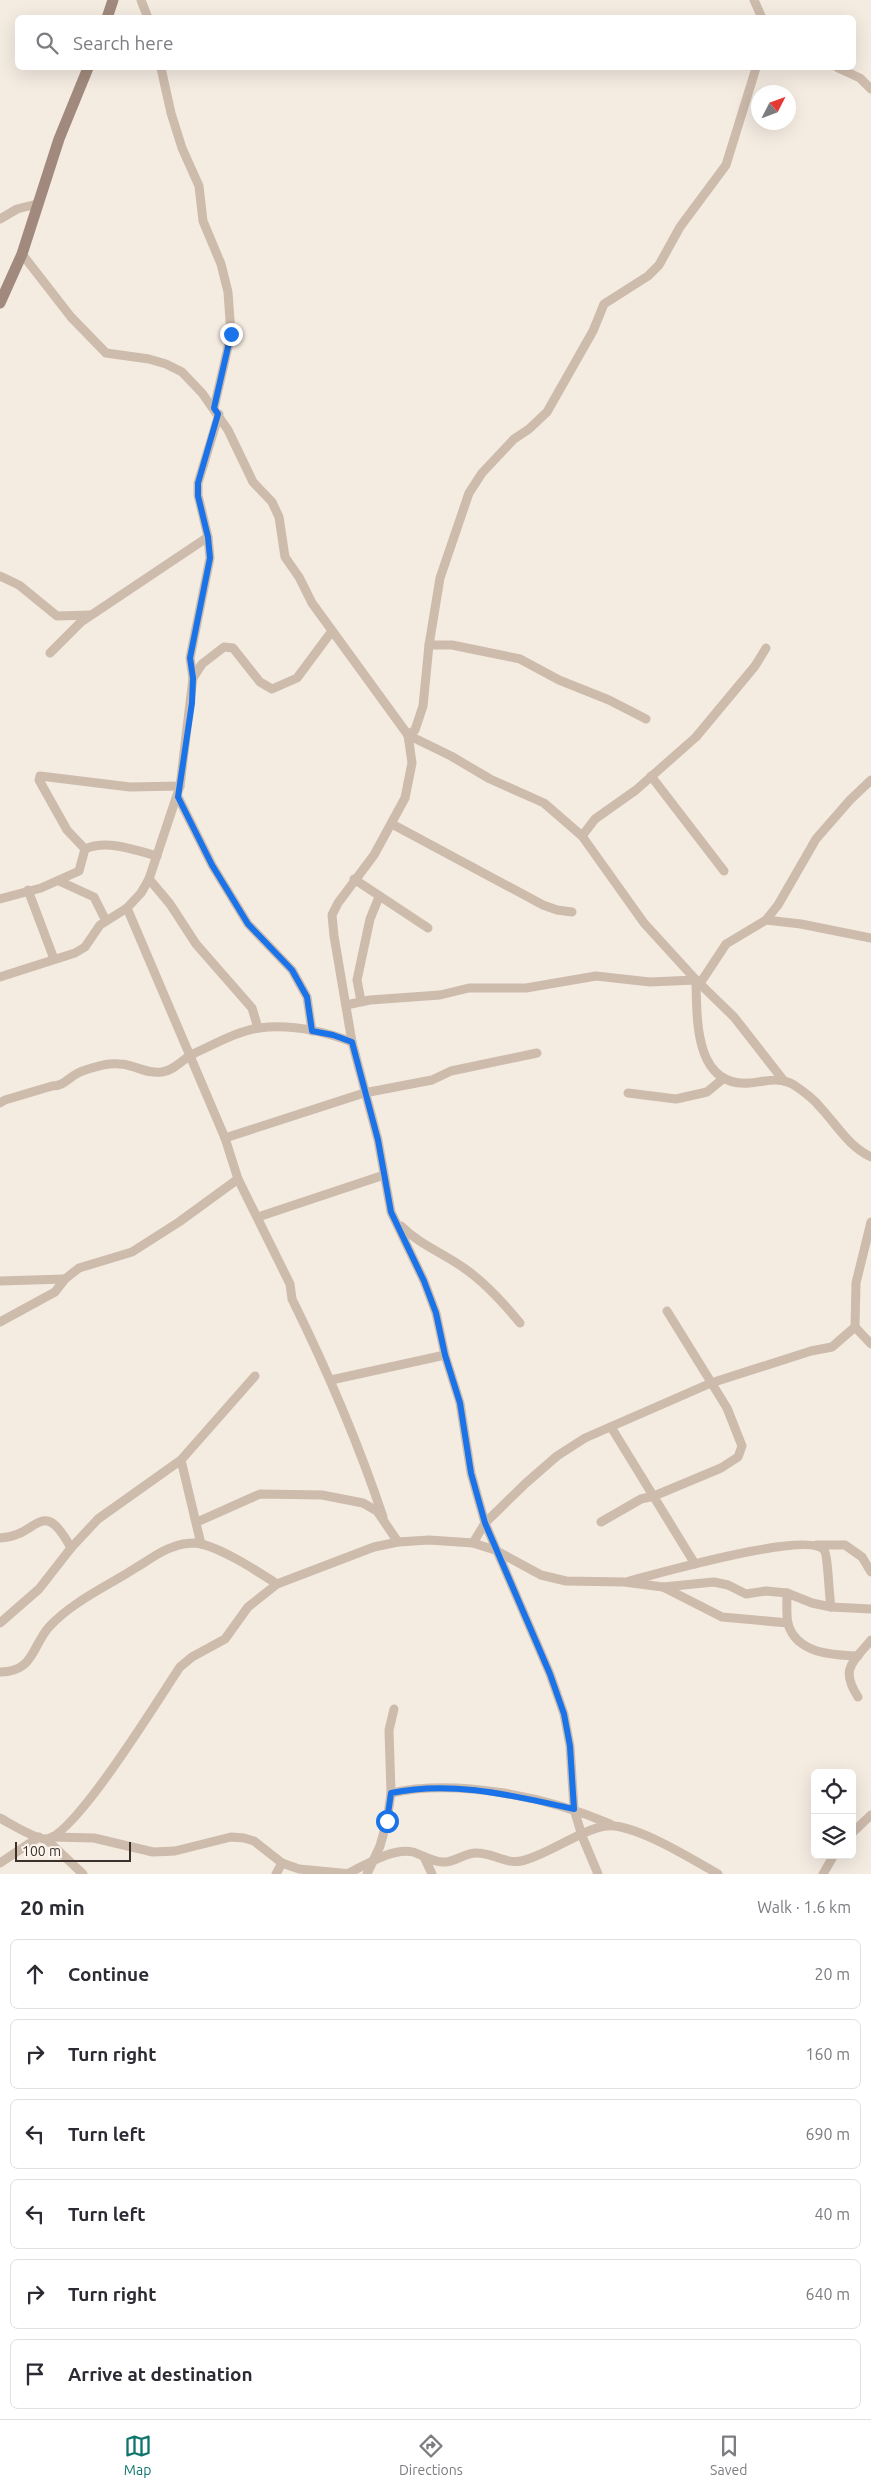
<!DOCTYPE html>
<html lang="en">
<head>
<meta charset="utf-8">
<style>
  body { margin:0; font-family:Ubuntu,sans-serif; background:#f7f7f7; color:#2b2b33 }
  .controls { position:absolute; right:15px; bottom:15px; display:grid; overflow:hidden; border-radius:8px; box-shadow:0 5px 20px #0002 }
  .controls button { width:45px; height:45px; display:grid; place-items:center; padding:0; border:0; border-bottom:1px solid #e1e1e2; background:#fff; color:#2b2b33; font:25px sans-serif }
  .compass { position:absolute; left:751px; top:85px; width:45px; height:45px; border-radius:50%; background:#fff; box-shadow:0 5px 20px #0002; rotate:48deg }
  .scale { position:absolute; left:15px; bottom:12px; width:116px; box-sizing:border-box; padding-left:5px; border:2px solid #3b302b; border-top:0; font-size:14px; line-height:18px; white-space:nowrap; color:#3b302b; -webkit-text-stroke:4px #fbf5ee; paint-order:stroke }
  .stop { position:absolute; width:15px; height:15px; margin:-11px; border:4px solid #1a73e8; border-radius:50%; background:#fff }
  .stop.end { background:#1a73e8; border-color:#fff; box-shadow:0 1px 5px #0008 }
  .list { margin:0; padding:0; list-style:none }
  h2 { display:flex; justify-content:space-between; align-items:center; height:65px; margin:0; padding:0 20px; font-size:21px }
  h2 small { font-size:16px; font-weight:400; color:#7c7c81 }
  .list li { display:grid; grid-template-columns:32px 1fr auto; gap:15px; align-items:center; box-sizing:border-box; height:70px; margin:0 10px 10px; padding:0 10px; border:1px solid #e1e1e2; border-radius:8px }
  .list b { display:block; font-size:19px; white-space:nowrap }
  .list em { font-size:16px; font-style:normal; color:#7c7c81 }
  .icon { flex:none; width:28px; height:28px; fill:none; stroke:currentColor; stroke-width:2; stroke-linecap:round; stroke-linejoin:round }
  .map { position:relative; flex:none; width:871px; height:1874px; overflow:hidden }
  .search { position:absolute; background:#fff; box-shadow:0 5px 20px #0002; left:15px; right:15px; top:15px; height:55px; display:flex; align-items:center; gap:12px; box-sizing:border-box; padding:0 18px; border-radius:8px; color:#7c7c81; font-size:19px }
  .sheet { height:545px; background:#fff }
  nav { display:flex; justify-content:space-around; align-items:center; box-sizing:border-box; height:70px; border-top:1px solid #e1e1e2; background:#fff; font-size:14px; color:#7c7c81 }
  nav a { display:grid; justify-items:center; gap:2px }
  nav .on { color:#0f766e }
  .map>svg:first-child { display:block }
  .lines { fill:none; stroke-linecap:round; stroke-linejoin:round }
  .street { stroke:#cdbbac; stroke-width:9 }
  .secondary { stroke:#a18a7d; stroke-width:11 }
  .route { stroke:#1a73e8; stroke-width:6 }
</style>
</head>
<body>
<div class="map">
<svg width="871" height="1874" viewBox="0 0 871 1874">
  <rect width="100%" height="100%" fill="#f4ebe1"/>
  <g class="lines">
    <g class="street">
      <polyline points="141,0 148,18"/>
      <polyline points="754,0 762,18"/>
      <polyline points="161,68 171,113 182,148 199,186 203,221 221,264 228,292 231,334 214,408"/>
      <polyline points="838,68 860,78 871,89"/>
      <polyline points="0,219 17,209 37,204"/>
      <path d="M22 254 71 317 106 353 149 359 166 364 182 372 202 393 228 430 253 482 272 502 279 517 285 557 299 577 312 603 408 735 451 756 490 779 544 803 582 836 644 923 696 980C697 1018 694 1087 749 1083 764 1082 780 1076 794 1085 803 1091 813 1098 820 1107 837 1125 848 1146 871 1157"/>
      <polyline points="0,576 19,585 57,616 91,615"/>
      <polyline points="429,645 452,645 520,659 559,680 609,700 646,719"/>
      <polyline points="50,653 81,622 208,537"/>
      <polyline points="193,678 190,658 210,558 208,537 198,495 198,483 219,414"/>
      <polyline points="651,776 724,871"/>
      <polyline points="178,797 212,865 248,924 292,970 307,997 312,1031"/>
      <polyline points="392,824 543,905 557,910 572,912"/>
      <polyline points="582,836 595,819 636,790 696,737 755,666 766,648"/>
      <polyline points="85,849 67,830 39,780 40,776 130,787 180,786"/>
      <polyline points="149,879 170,904 196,944 252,1008 258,1028"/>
      <polyline points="354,879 428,928"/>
      <polyline points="59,881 94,897 106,921"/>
      <polyline points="28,890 54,959"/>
      <path d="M0 899 41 888 79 871 85 849C107 839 135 850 157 856"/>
      <path d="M127 908 225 1138 238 1179 290 1284 292 1299C327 1370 358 1442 383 1517"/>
      <polyline points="766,920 801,924 871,938"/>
      <polyline points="0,977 75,953 85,947 100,925 127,908 141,893 149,879 180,786 193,678 202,664 224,647 233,648 260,682 272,689 297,678 332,631"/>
      <polyline points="699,985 726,944 766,920 778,905 816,839 850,800 871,780"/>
      <polyline points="361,1001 357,980 370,919 379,897"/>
      <polyline points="346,1005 370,1000 440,995 469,988 526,988 596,976 650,982 696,980 734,1017 784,1081"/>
      <polyline points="628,1093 676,1099 707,1092 724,1078"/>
      <path d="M0 1103 5 1100 52 1086C64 1086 68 1078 78 1073 86 1069 95 1067 103 1065 131 1059 142 1075 162 1072 176 1070 183 1058 195 1053 215 1044 237 1031 259 1028 289 1024 323 1031 352 1042"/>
      <polyline points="225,1138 364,1093 432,1080 451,1071 537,1053"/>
      <polyline points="258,1217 384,1175"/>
      <path d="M401 1226C418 1243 438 1251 458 1264 482 1279 502 1301 520 1323"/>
      <polyline points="0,1281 65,1279"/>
      <polyline points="0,1322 55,1292 65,1279 79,1268 132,1252 179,1222 238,1179"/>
      <polyline points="855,1327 871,1344"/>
      <polyline points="331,1380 445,1355"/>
      <polyline points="611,1427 695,1564"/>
      <polyline points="181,1460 201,1544"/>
      <polyline points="197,1522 260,1494 322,1495 363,1503 377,1511 398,1542"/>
      <polyline points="601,1522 641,1499 654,1496 721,1468 738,1457 742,1446 727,1408 667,1311"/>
      <path d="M0 1538C38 1537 42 1494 71 1548"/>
      <polyline points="473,1543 485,1523 526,1483 557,1456 585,1438 711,1383 811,1351 832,1347 855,1327 856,1283 871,1222"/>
      <polyline points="817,1545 845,1545 862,1557 871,1572"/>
      <path d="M629 1581C658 1574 808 1530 824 1550 828 1554 829 1597 831 1607"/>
      <polyline points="663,1587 722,1617 788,1623"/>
      <path d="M787 1593C787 1602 786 1614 788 1624 797 1654 833 1655 858 1656"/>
      <polyline points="0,1623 39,1589 71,1548 98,1519 181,1460 255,1376"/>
      <path d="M0 1672C34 1672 32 1646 49 1627 73 1601 108 1586 137 1567 149 1560 160 1551 173 1547 180 1544 189 1543 196 1543 219 1546 257 1571 277 1584"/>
      <path d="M858 1697C840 1669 852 1663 871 1640"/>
      <path d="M391 1793C457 1778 548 1797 610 1824"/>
      <path d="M0 1818C11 1824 33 1838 45 1839 73 1840 162 1693 180 1667L192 1657 225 1639 248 1607 277 1584 374 1547 398 1542 429 1540 473 1543 495 1550 541 1575 566 1581 624 1582 663 1587 714 1582 728 1585 746 1594 766 1591 787 1593 812 1603 831 1607 871 1609"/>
      <polyline points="852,1833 871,1815"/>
      <polyline points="52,1837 94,1838 153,1852 175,1851 231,1837 244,1838 254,1841 282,1863 299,1869 351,1874"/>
      <polyline points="46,1839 83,1874"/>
      <polyline points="425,1859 432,1874"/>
      <polyline points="0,1863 39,1837"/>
      <path d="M349 1873C366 1865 393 1847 413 1852 423 1855 433 1863 445 1862 456 1862 466 1852 477 1853 493 1853 505 1864 521 1861 548 1856 590 1822 615 1826 645 1830 692 1859 718 1874"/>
      <polyline points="276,1874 282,1863"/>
      <polyline points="367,1874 380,1846 387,1821 391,1793 389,1730 394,1709"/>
      <polyline points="598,1874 582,1836 574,1809 570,1746 564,1714 550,1674 485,1523 471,1473 460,1403 445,1355 436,1313 424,1281 391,1212 378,1140 352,1042 334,936 332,915 338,903 374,855 405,798 412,763 408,735 415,730 423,706 429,645 440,578 469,493 482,473 514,439 529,429 547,412 593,331 604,304 648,276 659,265 680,227 726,165 756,68"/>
      <polyline points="823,1874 834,1855"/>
    </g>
    <g class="secondary">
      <polyline points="107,18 113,0"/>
      <polyline points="0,303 22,254 59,139 88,68"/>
    </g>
  </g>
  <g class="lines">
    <path class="route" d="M231 334 214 408 218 414 198 483V496L208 537 210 558 190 658 193 678 192 703 178 797 212 865 248 924 292 970 307 997 312 1031 333 1035 352 1042 378 1140 391 1212 424 1281 436 1313 445 1355 460 1403 471 1473 485 1523 550 1674 564 1714 570 1746 574 1809C514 1796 453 1780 391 1793L387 1821"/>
  </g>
</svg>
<div class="controls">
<button><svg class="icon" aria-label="locate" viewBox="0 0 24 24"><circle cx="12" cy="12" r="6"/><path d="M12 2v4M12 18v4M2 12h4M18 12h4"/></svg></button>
<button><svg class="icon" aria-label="layers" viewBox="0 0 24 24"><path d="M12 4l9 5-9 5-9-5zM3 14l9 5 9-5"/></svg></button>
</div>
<svg class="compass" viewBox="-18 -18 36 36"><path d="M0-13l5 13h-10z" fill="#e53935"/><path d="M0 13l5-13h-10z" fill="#7c7c81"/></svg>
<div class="scale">100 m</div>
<div class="stop" style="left:387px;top:1821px"></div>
<div class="stop end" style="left:231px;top:334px"></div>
<div class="search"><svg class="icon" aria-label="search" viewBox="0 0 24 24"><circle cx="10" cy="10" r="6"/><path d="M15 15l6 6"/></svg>Search here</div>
</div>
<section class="sheet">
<h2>20 min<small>Walk · 1.6 km</small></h2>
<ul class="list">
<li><svg class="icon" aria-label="ahead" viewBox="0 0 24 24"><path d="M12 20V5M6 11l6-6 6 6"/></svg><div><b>Continue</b></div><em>20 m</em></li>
<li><svg class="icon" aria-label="right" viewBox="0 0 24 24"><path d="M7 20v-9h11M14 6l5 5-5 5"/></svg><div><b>Turn right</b></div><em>160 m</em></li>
<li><svg class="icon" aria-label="left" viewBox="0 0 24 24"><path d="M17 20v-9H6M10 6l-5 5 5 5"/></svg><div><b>Turn left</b></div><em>690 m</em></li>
<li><svg class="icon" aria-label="left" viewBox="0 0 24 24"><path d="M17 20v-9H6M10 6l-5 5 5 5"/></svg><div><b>Turn left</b></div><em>40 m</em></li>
<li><svg class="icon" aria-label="right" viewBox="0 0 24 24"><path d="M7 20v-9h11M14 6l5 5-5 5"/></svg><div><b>Turn right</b></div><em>640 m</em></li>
<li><svg class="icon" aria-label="arrive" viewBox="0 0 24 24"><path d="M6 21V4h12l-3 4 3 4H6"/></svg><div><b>Arrive at destination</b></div></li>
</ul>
</section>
<nav>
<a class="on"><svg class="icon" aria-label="map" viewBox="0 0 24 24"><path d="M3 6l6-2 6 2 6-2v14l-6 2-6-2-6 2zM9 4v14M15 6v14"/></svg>Map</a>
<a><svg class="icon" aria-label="directions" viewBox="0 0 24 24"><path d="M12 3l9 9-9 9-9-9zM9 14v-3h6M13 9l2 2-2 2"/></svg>Directions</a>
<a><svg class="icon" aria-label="saved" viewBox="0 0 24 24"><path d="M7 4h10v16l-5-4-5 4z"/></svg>Saved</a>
</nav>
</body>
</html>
